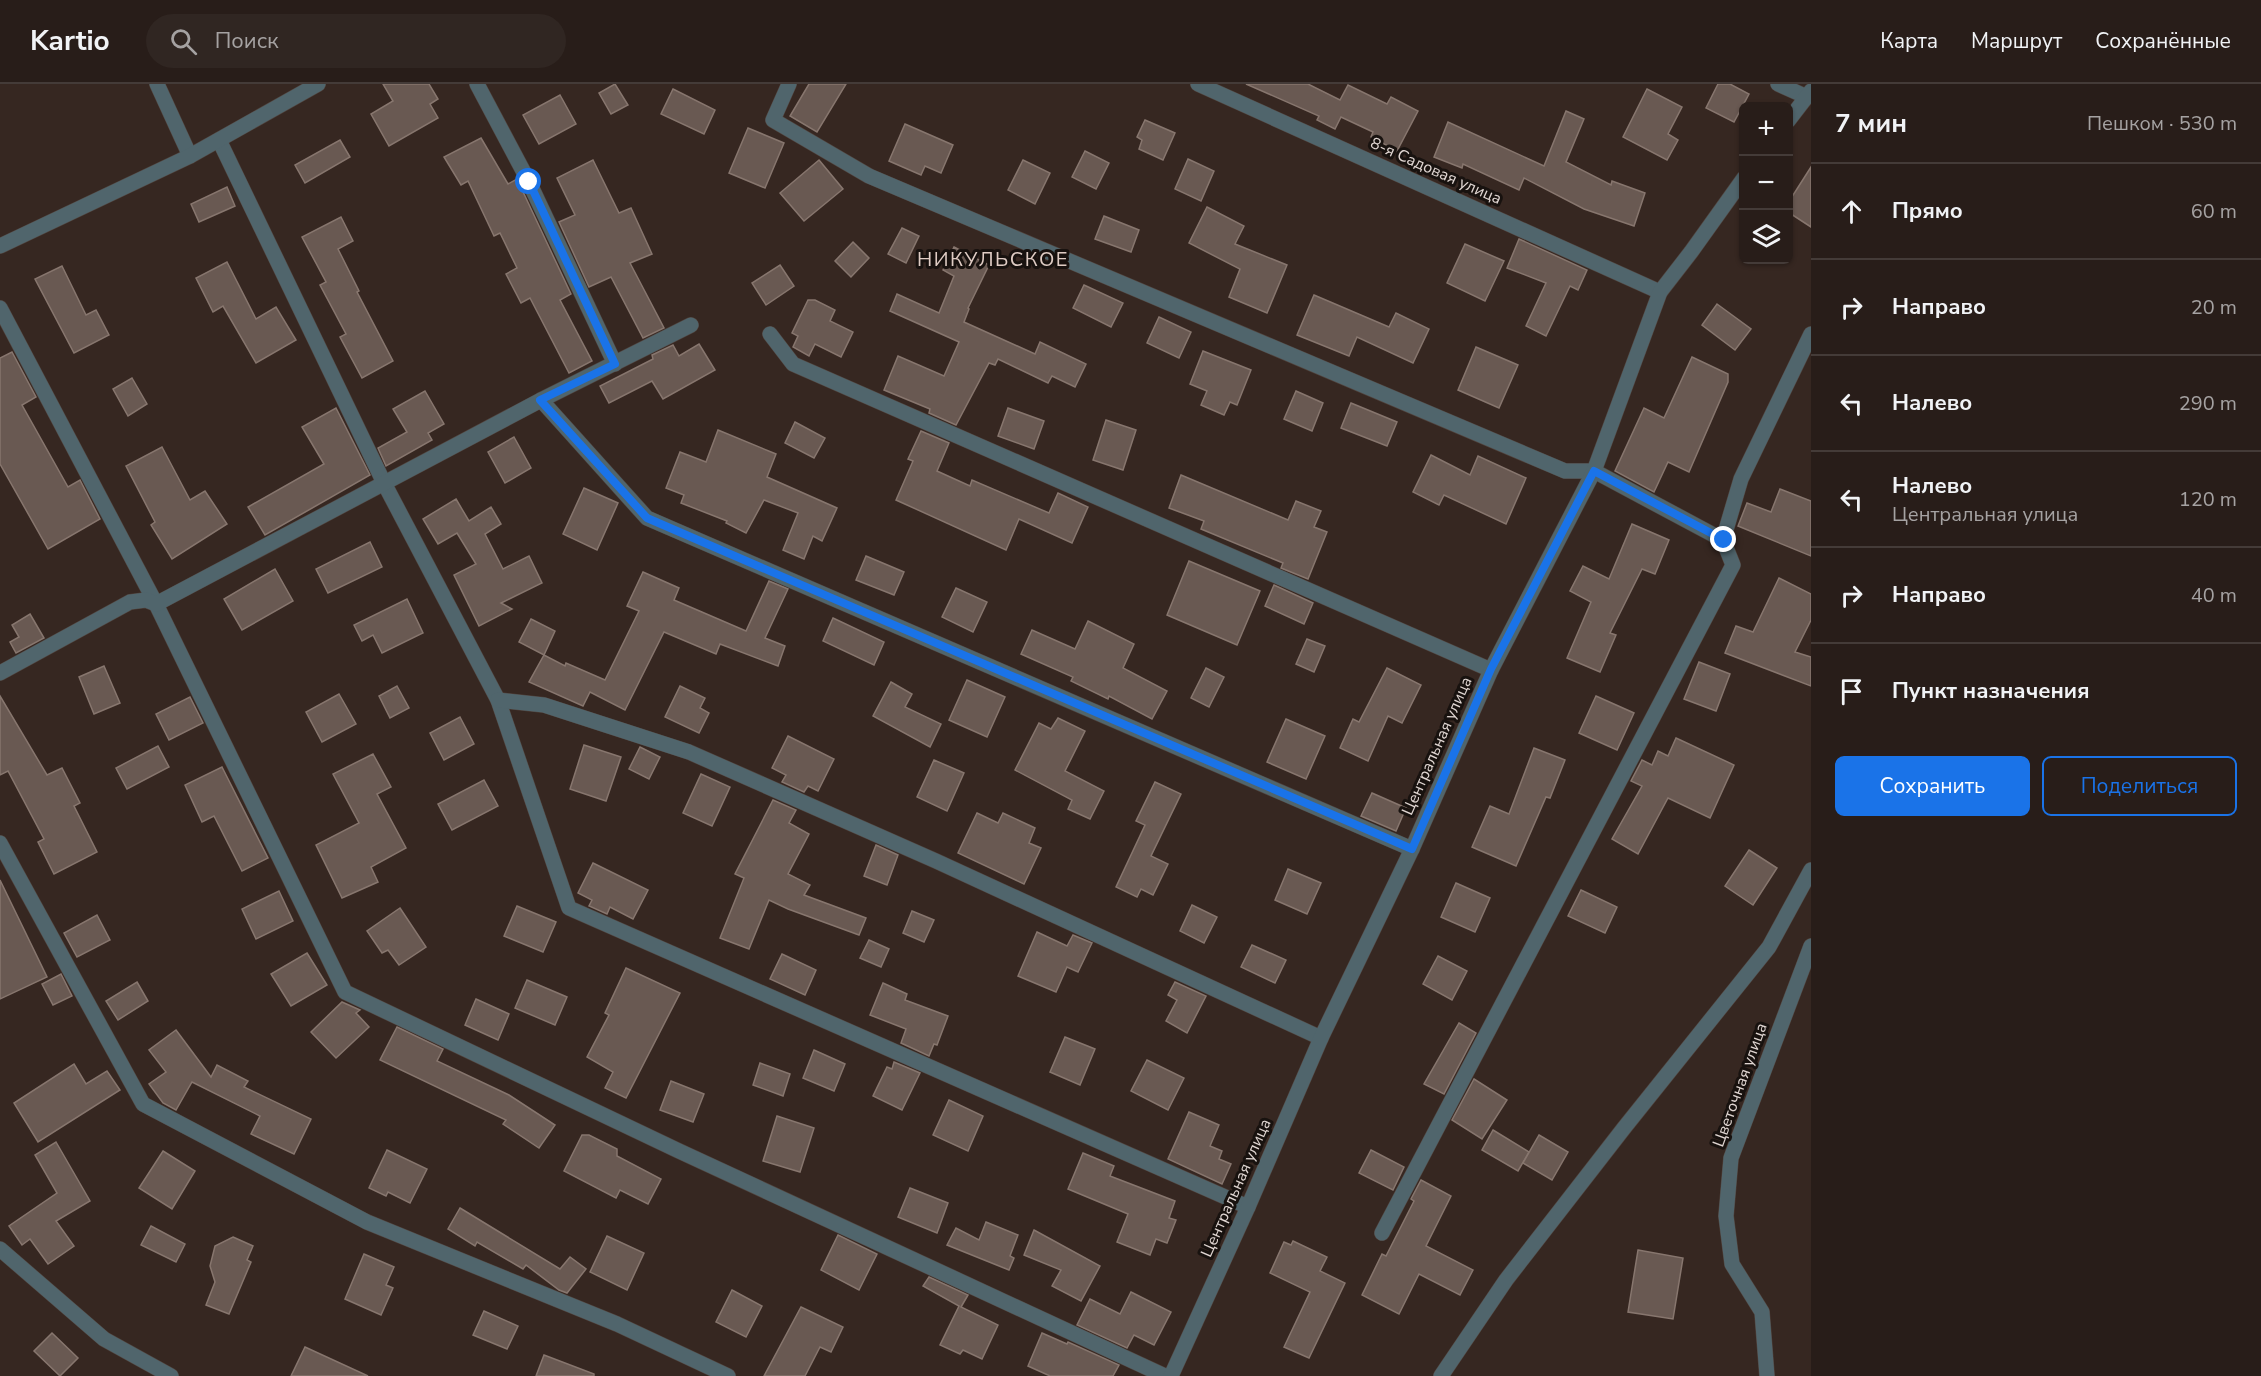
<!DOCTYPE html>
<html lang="ru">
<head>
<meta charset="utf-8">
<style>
  body { margin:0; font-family:"Nunito Sans",sans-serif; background:#302622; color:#f1f3f6 }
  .controls { position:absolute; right:18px; top:18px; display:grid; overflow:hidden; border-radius:9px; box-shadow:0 2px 4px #0004 }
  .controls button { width:54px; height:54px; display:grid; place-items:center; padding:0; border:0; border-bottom:2px solid #443b38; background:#281d19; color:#f1f3f6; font:30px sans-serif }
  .stop { position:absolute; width:18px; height:18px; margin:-14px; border:4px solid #1a73e8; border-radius:50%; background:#fff }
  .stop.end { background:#1a73e8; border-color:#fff; box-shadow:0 2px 6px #0008 }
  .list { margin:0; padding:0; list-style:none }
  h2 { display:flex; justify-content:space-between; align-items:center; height:78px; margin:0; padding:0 24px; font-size:26px }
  h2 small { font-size:20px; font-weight:400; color:#a5a2a2 }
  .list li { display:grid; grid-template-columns:39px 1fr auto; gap:18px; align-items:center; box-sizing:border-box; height:96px; padding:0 24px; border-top:2px solid #443b38 }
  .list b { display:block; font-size:22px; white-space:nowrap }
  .list p { margin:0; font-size:20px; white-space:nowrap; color:#a5a2a2 }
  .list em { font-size:20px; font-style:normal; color:#a5a2a2 }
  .actions { display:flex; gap:12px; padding:18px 24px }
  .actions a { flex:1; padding:14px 0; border:2px solid #1a73e8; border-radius:9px; text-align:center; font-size:21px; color:#1a73e8 }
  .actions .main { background:#1a73e8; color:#fff }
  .icon { flex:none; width:33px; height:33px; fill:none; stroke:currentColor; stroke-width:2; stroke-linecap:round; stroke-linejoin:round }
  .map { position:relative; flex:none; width:1811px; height:1292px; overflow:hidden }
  header { display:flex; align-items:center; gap:36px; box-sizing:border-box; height:84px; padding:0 30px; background:#281d19; border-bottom:2px solid #443b38 }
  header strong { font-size:28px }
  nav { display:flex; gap:33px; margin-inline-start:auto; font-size:21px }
  .search { width:420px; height:54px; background:#302622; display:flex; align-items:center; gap:15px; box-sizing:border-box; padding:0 21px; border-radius:33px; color:#a5a2a2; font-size:22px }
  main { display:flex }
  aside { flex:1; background:#281d19 }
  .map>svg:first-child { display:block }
  .building { fill:#695952; stroke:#87766e; stroke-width:1.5 }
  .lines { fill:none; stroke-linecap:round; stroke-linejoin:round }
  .minor-casing { stroke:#51433d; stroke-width:16 }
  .minor { stroke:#50656c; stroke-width:15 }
  .route { stroke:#1a73e8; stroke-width:8 }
  .labels { text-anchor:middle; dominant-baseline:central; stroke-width:6; stroke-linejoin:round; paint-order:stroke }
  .street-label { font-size:16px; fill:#e1d7d3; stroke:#18120f }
  .quarter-label { font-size:20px; letter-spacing:1.5px; fill:#dfccc4; stroke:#18120f }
</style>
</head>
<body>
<header>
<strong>Kartio</strong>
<div class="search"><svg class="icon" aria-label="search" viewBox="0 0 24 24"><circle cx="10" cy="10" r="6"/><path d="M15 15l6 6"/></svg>Поиск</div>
<nav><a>Карта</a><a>Маршрут</a><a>Сохранённые</a></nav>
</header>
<main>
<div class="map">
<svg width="1811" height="1292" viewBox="0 0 1811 1292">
  <rect width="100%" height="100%" fill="#362721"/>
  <g class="building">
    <polygon points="383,0 429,0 438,15 430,20 438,34 389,62 371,30 393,17"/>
    <polygon points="615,0 628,21 611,30 599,9"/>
    <polygon points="809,0 846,0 817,48 790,32"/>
    <polygon points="1246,0 1308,0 1340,16 1348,1 1387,20 1391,13 1418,27 1397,67 1371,53 1373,48 1341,33 1335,45 1317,36 1319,32"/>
    <polygon points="1718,0 1730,0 1749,10 1734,38 1706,24"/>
    <polygon points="673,5 715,26 704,50 661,30"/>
    <polygon points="1647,5 1682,23 1668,50 1678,56 1667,76 1623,53"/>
    <polygon points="560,11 576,40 539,60 523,31"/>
    <polygon points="1566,27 1584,35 1566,78 1611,101 1612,97 1645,109 1634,142 1584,125 1524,94 1519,106 1463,80 1462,84 1434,73 1448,38 1544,82"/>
    <polygon points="1145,36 1175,49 1163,76 1139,65 1142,56 1137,53"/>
    <polygon points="905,40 953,61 941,89 925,82 921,91 889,77"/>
    <polygon points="748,44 784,59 765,104 729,89"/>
    <polygon points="481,54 508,100 517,95 571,210 560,216 592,277 569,289 530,214 521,219 506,190 517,184 500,149 494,152 468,97 461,101 444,73"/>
    <polygon points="340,56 350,73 305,99 295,81"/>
    <polygon points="1085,67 1109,79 1096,105 1072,93"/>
    <polygon points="1188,75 1214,87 1201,117 1175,105"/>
    <polygon points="593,76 619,129 631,124 652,170 630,179 664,244 643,254 611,193 589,203 559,138 575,131 557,94"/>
    <polygon points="819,76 843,105 804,137 780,109"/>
    <polygon points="1023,76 1050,89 1035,120 1008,106"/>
    <polygon points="1811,83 1811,143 1788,128 1788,119"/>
    <polygon points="227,103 235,122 199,138 191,120"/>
    <polygon points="1207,123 1244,142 1235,160 1287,181 1267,229 1229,213 1240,185 1189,159"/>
    <polygon points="1104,132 1139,146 1131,168 1095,155"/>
    <polygon points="341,133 353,157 338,165 359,207 357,208 393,277 362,294 340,253 346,250 320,201 326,198 302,153"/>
    <polygon points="902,144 919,152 906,179 888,170"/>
    <polygon points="1519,155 1587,186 1578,206 1570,202 1546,252 1526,242 1546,199 1507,184"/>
    <polygon points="853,158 869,174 851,193 835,177"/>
    <polygon points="1465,160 1504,177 1485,217 1447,199"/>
    <polygon points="954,163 989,181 968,224 969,225 964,238 1035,270 1040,258 1086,280 1075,303 1052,292 1048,299 998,275 995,281 989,279 956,341 929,329 930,325 884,306 898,272 944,292 959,258 890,227 897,210 939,229 954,192 943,186"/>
    <polygon points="227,178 256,235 276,223 296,256 256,279 223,222 213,228 196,194"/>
    <polygon points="780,181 794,202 766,221 752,199"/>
    <polygon points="62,182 86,231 96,226 109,251 74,269 35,195"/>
    <polygon points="1084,201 1123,219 1111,243 1073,224"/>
    <polygon points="1314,211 1389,243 1396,229 1429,245 1413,279 1357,253 1349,272 1297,251"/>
    <polygon points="808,216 815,216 835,226 830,237 853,248 841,273 815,260 809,272 793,263 798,252 792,249"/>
    <polygon points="1717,220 1751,245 1735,266 1702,241"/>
    <polygon points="1159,233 1191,248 1179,274 1147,259"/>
    <polygon points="699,260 715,286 663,315 652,297 609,319 600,302 653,275 652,271 673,261 679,272"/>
    <polygon points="1476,263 1518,281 1499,324 1458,306"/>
    <polygon points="1203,267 1251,286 1237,321 1230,318 1224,331 1201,321 1207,307 1190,300"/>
    <polygon points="12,268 36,313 22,321 68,403 80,396 100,435 48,465 0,380 0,274"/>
    <polygon points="1692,273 1728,290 1728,298 1689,388 1668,378 1654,408 1615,387 1644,324 1664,334"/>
    <polygon points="132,294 147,320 128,332 113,305"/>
    <polygon points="425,307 444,340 428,349 432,356 386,382 378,364 407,348 393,325"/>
    <polygon points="1296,307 1323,319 1312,347 1284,335"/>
    <polygon points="1351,319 1397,338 1387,362 1341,344"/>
    <polygon points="336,324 370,391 265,451 248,423 324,380 302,343"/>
    <polygon points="1008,324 1044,337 1034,365 998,352"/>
    <polygon points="1106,336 1136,346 1123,386 1093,376"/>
    <polygon points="795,338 825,354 814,374 785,359"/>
    <polygon points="718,346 776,370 767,393 837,424 822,457 813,452 804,475 783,466 798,429 764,416 746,449 726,439 727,437 681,419 684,411 666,404 680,368 706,378"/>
    <polygon points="921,347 949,359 937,387 970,402 972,396 1049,429 1058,409 1088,423 1072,459 1019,435 1006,466 896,416 913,377 908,375"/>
    <polygon points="514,353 531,384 505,399 488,368"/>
    <polygon points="162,363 190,416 205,407 227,440 172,475 151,441 155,438 126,382"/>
    <polygon points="1431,371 1470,391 1478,372 1526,394 1506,440 1444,411 1439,421 1413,408"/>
    <polygon points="1181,391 1288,436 1296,417 1321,427 1314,443 1327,448 1308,495 1281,484 1283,479 1201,445 1204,437 1169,424"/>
    <polygon points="584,404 618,419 597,466 563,450"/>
    <polygon points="1780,405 1811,417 1811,472 1738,442 1747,419 1771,428"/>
    <polygon points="456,415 469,437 491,423 501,440 485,450 503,485 529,472 542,499 501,519 512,525 479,542 454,491 476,480 457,449 438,460 423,435"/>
    <polygon points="1632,440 1669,456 1655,490 1642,485 1610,549 1616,551 1600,588 1567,574 1591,518 1570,507 1583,482 1609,495"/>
    <polygon points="370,458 382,483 328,509 316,485"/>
    <polygon points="866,472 904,488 894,511 856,496"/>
    <polygon points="1189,477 1260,507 1237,561 1167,531"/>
    <polygon points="275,485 293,517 242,546 224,515"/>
    <polygon points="643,488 679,504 674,516 746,547 769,497 788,505 765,554 785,562 778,582 720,560 716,570 664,548 625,626 590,608 583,622 529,598 544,571 565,582 566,579 605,596 639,527 627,522"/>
    <polygon points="1779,494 1811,510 1811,536 1795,568 1811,573 1811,602 1725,569 1736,542 1753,548"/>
    <polygon points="1274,501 1313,519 1304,540 1265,522"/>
    <polygon points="956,504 987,518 973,548 942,533"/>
    <polygon points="407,515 423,549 382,569 373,551 362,557 354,541"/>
    <polygon points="30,530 44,554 16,569 10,558 19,553 12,541"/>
    <polygon points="833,534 884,558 874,581 823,557"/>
    <polygon points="531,535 555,547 544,571 519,558"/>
    <polygon points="1088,537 1134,560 1123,584 1167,607 1152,635 1109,612 1108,615 1071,597 1073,593 1021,570 1032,546 1075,565"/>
    <polygon points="1307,555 1325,562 1314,588 1296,580"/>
    <polygon points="1699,578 1730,590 1716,627 1684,615"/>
    <polygon points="104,582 120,619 94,630 79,593"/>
    <polygon points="1206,584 1224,593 1209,623 1191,614"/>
    <polygon points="1387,584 1421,601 1402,639 1388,632 1368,677 1340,664 1353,635 1359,638"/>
    <polygon points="967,596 1005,613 987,653 949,636"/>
    <polygon points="891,598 912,610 905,623 941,640 930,663 873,632"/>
    <polygon points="397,602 409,624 390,634 379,612"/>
    <polygon points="680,602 705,614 700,624 709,629 699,649 665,633"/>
    <polygon points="339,610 356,640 322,658 306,628"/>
    <polygon points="0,612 47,691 62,684 80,719 74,722 97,768 54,790 38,758 44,755 8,687 0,691"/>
    <polygon points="1596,612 1634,629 1617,666 1579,649"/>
    <polygon points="190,613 203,639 169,656 156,630"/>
    <polygon points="460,633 474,660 444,676 430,649"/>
    <polygon points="1058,634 1085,647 1065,687 1104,707 1090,735 1068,725 1072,716 1015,686 1039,639 1051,645"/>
    <polygon points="1286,635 1325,652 1306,695 1267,678"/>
    <polygon points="788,652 834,675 818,707 808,702 804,708 782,698 786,691 772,684"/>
    <polygon points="1676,654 1734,681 1710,734 1668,714 1638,770 1612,755 1642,702 1631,697 1642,676 1652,681 1658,667 1668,672"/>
    <polygon points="584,661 621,673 606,717 570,705"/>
    <polygon points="158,662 169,683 127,705 116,684"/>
    <polygon points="640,663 660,673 649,695 629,685"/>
    <polygon points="1534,664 1565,676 1550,714 1546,713 1516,782 1472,763 1490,722 1509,730"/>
    <polygon points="373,670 391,703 377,710 406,764 371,783 378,798 342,814 316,761 359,739 333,690"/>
    <polygon points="934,676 964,689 947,727 917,713"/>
    <polygon points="222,683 268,774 242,787 214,732 202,738 185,701"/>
    <polygon points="701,690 730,703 712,742 683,729"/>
    <polygon points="484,696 498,722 452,746 438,720"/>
    <polygon points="1155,698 1181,710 1151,772 1168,780 1153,811 1141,805 1137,813 1116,803 1145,741 1136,737"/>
    <polygon points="1372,709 1406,724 1396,747 1361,732"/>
    <polygon points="773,716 796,726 789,739 809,750 788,790 810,801 804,811 866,834 859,851 788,825 769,816 749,865 720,854 744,794 735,790"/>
    <polygon points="977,729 998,739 1003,729 1035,744 1029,759 1041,764 1024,800 958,769"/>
    <polygon points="876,761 898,771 887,801 864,792"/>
    <polygon points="1749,766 1777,784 1753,821 1725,802"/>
    <polygon points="593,779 648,806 633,835 610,823 607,830 589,822 592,816 578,809"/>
    <polygon points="1288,785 1321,799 1307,830 1275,816"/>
    <polygon points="0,796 47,893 0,915"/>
    <polygon points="1456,799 1490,814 1475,848 1441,833"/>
    <polygon points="1581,806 1617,823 1605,849 1568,832"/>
    <polygon points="279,807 293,837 256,855 242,825"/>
    <polygon points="1192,821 1217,833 1204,859 1180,847"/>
    <polygon points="517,822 556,838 543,868 504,852"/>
    <polygon points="400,824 426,863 399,881 388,866 382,869 367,847"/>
    <polygon points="912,827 934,836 924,858 903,849"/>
    <polygon points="97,831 110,856 77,873 64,849"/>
    <polygon points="1037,848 1067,862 1073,851 1092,859 1078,888 1067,883 1056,908 1018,892"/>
    <polygon points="869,856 889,865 881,883 860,874"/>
    <polygon points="1252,861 1286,876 1275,899 1241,883"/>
    <polygon points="307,869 327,901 291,922 271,890"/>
    <polygon points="782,870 816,886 805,911 770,895"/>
    <polygon points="1438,872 1467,887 1452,916 1423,900"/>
    <polygon points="626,884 680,909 626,1014 605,1004 613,988 587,973 609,931 605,929"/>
    <polygon points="61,890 72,912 53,921 42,900"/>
    <polygon points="527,896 567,913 555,941 515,924"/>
    <polygon points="137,898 148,917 118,936 106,917"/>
    <polygon points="1175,898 1206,912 1187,949 1166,937 1177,916 1168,911"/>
    <polygon points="883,899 907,910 905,916 948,932 937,961 934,960 929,972 901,959 906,945 870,931"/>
    <polygon points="476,915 509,930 498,956 465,941"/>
    <polygon points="342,918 360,926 356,929 369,943 336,974 311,948"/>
    <polygon points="1459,939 1476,949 1444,1010 1424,1000"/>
    <polygon points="397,943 443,965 437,977 509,1011 555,1041 539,1064 503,1040 506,1036 380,976"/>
    <polygon points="176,946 211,993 217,981 248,997 244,1003 311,1035 294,1070 251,1050 260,1032 192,998 176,1026 163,1019 149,1000 166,988 149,966"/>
    <polygon points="1065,953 1095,965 1080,1001 1050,988"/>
    <polygon points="814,966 845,980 834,1007 803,994"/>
    <polygon points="1147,976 1184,994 1168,1026 1131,1007"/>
    <polygon points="894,978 920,989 902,1026 873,1012 887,983 892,985"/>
    <polygon points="760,979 790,990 783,1012 753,1001"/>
    <polygon points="74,980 86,1000 107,987 120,1006 38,1058 14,1019"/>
    <polygon points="1474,995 1507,1016 1482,1055 1452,1036"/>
    <polygon points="671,997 704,1010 693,1038 660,1026"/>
    <polygon points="949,1016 983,1032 968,1067 933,1051"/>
    <polygon points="1189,1028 1219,1041 1210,1062 1222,1067 1219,1075 1231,1080 1222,1100 1168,1075"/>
    <polygon points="777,1032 814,1044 800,1088 763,1077"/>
    <polygon points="1493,1046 1529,1068 1518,1087 1482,1066"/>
    <polygon points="582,1051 589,1051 617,1065 617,1072 661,1095 648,1120 620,1106 616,1114 564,1087"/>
    <polygon points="1539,1051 1568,1068 1552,1096 1523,1079"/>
    <polygon points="56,1058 90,1117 56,1137 74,1162 48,1180 30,1155 22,1161 9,1142 57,1109 35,1071"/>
    <polygon points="387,1066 427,1085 410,1119 388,1108 386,1112 369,1104"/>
    <polygon points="1371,1066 1404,1083 1393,1106 1359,1089"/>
    <polygon points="163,1067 195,1087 172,1125 139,1104"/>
    <polygon points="1083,1069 1114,1082 1110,1092 1175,1117 1169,1134 1176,1136 1167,1159 1156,1155 1150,1171 1117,1158 1128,1130 1068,1105"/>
    <polygon points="1421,1096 1451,1112 1426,1162 1473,1186 1460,1211 1419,1190 1399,1230 1362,1211 1382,1170 1386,1172 1414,1117 1411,1115"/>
    <polygon points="910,1104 948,1119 937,1149 898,1133"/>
    <polygon points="460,1124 560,1185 570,1173 586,1185 567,1209 559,1206 526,1181 523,1185 477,1158 475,1162 448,1145"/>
    <polygon points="986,1138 1018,1151 1010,1172 1014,1174 1009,1186 947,1161 956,1144 979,1156"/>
    <polygon points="151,1142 185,1160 176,1178 141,1161"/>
    <polygon points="1034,1146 1100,1182 1081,1217 1052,1202 1061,1186 1024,1171"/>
    <polygon points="838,1151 877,1170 859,1206 821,1186"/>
    <polygon points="607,1152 644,1169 627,1206 590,1188"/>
    <polygon points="233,1153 253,1162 247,1176 251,1178 229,1230 206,1221 215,1198 210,1182 215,1162"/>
    <polygon points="1293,1157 1327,1173 1320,1187 1345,1199 1309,1274 1284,1263 1310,1208 1270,1189 1284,1158 1291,1161"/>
    <polygon points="1638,1166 1683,1174 1673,1235 1628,1228"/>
    <polygon points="364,1170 394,1183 386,1201 393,1204 381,1231 345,1215"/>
    <polygon points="929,1193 968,1211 961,1223 998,1241 982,1275 963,1266 960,1270 940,1261 959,1222 923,1202"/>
    <polygon points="732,1206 762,1222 746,1253 716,1238"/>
    <polygon points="1131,1208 1171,1228 1154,1261 1134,1251 1127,1264 1077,1241 1090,1215 1120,1230"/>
    <polygon points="801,1223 843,1243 831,1268 820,1263 805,1292 764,1292"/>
    <polygon points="484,1227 518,1242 507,1265 473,1251"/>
    <polygon points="52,1249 78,1274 60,1292 34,1267"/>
    <polygon points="1042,1249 1067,1260 1068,1258 1119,1281 1113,1292 1050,1292 1028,1282"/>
    <polygon points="305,1263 368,1292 291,1292"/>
    <polygon points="544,1271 594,1290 594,1292 536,1292"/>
  </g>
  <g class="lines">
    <g class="minor-casing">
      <g id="minor">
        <polyline points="157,0 190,72"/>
        <polyline points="477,0 529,98 615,280"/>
        <polyline points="789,0 773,36 869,92 1565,387 1594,387 1723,456 1733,481 1382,1149"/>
        <polyline points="1198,0 1660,208"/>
        <polyline points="1778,0 1807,13"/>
        <polyline points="1788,37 1811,7"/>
        <polyline points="219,56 384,399 498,616 569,824 1248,1123"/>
        <polyline points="0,162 190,72 318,0"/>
        <polyline points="0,224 156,520 345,908 679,1067 1165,1292"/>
        <polyline points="770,250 793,280 1491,586"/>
        <polyline points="541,316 647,434 1412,765"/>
        <polyline points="1723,456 1741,395 1811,250"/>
        <polyline points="0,589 130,518 146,516 156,520 541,316 691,241"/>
        <polyline points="498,616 544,621 689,668 936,777 1321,954"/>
        <polyline points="0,759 143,1020 367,1138 617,1240 728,1292"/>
        <polyline points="0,1165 104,1255 171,1292"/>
        <polyline points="1171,1292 1248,1123 1321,954 1412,765 1491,586 1594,387 1660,208 1691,168 1744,94"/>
        <polyline points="1441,1292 1506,1196 1624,1044 1769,863 1811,786"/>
        <polyline points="1767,1292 1762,1228 1732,1180 1726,1132 1731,1074 1811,862"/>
      </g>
    </g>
    <use href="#minor" class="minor"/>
  </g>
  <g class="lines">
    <polyline class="route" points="529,98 615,280 540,316 647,434 1412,765 1491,585 1594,387 1724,456"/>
  </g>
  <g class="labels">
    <g class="street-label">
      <text transform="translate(1436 87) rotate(24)">8-я Садовая улица</text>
      <text transform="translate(1437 662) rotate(-66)">Центральная улица</text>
      <text transform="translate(1740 1001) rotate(-70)">Цветочная улица</text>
      <text transform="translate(1236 1104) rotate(-66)">Центральная улица</text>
    </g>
    <g class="quarter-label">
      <text x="993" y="175">НИКУЛЬСКОЕ</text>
    </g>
  </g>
</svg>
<div class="controls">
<button>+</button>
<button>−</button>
<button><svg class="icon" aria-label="layers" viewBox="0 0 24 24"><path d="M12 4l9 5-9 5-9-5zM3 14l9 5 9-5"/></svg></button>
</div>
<div class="stop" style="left:529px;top:98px"></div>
<div class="stop end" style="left:1724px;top:456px"></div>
</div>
<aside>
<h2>7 мин<small>Пешком · 530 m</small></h2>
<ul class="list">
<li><svg class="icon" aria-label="ahead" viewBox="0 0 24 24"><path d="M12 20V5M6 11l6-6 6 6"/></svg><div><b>Прямо</b></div><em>60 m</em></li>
<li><svg class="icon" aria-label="right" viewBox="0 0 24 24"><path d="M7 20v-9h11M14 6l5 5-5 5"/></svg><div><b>Направо</b></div><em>20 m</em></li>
<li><svg class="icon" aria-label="left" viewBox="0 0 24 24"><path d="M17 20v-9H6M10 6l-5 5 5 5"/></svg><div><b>Налево</b></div><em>290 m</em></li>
<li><svg class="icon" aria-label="left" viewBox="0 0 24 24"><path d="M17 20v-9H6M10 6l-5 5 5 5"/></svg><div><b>Налево</b><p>Центральная улица</p></div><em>120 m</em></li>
<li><svg class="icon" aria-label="right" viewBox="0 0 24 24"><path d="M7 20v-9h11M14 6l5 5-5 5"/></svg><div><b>Направо</b></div><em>40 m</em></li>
<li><svg class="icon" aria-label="arrive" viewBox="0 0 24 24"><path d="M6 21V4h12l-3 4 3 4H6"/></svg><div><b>Пункт назначения</b></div></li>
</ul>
<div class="actions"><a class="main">Сохранить</a><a>Поделиться</a></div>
</aside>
</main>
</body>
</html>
